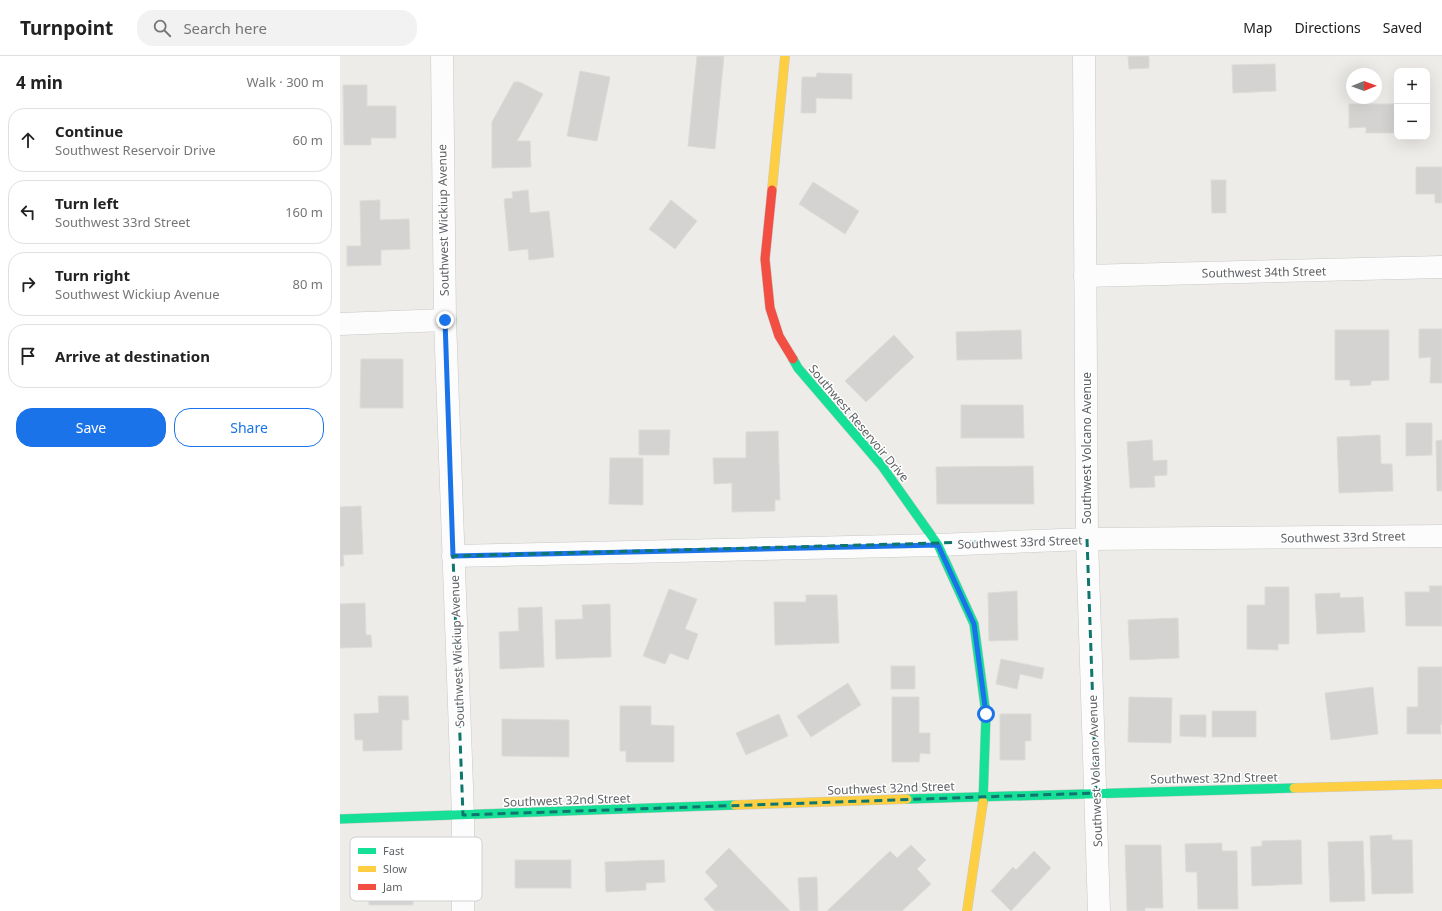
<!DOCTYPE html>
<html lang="en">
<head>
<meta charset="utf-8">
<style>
  body { margin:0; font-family:"Noto Sans",sans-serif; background:#f2f2f2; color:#222 }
  .controls { position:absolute; right:12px; top:12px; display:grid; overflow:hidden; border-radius:8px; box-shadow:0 4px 16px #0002 }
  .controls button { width:36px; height:36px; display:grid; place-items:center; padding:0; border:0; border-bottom:1px solid #e0e0e0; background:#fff; color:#222; font:20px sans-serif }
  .compass { position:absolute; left:1006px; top:12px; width:36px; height:36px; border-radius:50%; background:#fff; box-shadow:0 4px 16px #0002; rotate:89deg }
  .stop { position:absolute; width:12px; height:12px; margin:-9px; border:3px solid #1a73e8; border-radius:50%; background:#fff }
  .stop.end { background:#1a73e8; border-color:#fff; box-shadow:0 1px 4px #0008 }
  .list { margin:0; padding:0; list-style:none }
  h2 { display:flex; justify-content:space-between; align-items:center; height:52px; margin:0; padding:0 16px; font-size:17px }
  h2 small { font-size:13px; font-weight:400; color:#767676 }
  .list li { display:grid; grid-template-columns:26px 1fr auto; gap:12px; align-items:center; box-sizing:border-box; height:64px; margin:0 8px 8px; padding:0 8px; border:1px solid #e0e0e0; border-radius:16px }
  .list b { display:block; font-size:15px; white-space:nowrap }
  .list p { margin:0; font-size:13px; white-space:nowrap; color:#767676 }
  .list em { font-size:13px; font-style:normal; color:#767676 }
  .actions { display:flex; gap:8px; padding:12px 16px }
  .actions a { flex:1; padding:9px 0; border:1px solid #1a73e8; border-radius:16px; text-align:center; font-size:14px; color:#1a73e8 }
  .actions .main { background:#1a73e8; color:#fff }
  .icon { flex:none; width:22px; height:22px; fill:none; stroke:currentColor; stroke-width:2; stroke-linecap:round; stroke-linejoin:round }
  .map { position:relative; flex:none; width:1102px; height:855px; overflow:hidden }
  header { display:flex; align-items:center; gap:24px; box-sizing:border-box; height:56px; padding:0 20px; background:#fff; border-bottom:1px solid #e0e0e0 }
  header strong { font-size:19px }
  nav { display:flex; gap:22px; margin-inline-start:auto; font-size:14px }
  .search { width:280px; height:36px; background:#f2f2f2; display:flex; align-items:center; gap:10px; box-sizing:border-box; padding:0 14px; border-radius:16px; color:#767676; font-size:15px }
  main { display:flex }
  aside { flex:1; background:#fff }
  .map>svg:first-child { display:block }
  .building { fill:#d4d3d1; stroke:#dcdbd8 }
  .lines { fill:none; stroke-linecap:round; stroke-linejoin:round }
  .street-casing { stroke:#c8c8c8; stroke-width:23 }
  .fast-casing { stroke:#cacac9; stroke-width:10 }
  .slow-casing { stroke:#cacac9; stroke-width:10 }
  .jam-casing { stroke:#cacac9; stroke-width:10 }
  .street { stroke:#fcfcfc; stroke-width:22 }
  .fast { stroke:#16e098; stroke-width:9 }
  .slow { stroke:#ffcf43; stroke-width:9 }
  .jam { stroke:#f24e42; stroke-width:9 }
  .route { stroke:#1a73e8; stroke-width:5 }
  .marked { fill:none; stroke:#0f766e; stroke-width:3; stroke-dasharray:8 5; stroke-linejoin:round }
  .labels { text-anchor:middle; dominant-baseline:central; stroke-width:3; stroke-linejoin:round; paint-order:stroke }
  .street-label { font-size:12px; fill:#5e6165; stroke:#fff }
  .key { fill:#fff; stroke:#cfd0d1; stroke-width:1 }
  .key-label { font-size:11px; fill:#5e6165 }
</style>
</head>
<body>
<header>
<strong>Turnpoint</strong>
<div class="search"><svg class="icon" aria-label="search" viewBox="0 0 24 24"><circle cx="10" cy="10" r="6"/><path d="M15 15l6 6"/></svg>Search here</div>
<nav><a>Map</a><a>Directions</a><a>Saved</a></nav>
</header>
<main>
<aside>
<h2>4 min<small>Walk · 300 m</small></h2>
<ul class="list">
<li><svg class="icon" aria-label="ahead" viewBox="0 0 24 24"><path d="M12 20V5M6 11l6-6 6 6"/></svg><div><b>Continue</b><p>Southwest Reservoir Drive</p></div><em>60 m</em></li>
<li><svg class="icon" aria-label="left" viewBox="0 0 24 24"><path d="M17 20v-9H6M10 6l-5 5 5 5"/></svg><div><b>Turn left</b><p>Southwest 33rd Street</p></div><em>160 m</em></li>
<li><svg class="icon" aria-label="right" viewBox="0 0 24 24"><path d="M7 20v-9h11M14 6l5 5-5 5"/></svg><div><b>Turn right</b><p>Southwest Wickiup Avenue</p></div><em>80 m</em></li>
<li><svg class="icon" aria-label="arrive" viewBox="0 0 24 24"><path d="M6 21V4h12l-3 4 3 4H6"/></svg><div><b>Arrive at destination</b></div></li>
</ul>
<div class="actions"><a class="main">Save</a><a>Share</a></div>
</aside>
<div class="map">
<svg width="1102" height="855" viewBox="0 0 1102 855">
  <rect width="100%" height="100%" fill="#edece8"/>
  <g class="building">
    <polygon points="357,0 384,0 375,93 348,90"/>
    <polygon points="788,0 809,0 809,12 789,13"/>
    <polygon points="935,8 936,35 893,37 892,9"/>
    <polygon points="240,15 270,21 257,85 227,80"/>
    <polygon points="477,17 512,18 512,43 476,42 476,57 461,57 462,21 476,21"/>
    <polygon points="174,26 180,26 203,38 177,85 190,85 191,111 152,112 152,66"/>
    <polygon points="3,29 27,29 27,50 56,50 56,82 31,82 31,89 4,89"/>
    <polygon points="1009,48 1057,48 1057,77 1026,77 1026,71 1009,72"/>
    <polygon points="1076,111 1102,111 1102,147 1095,147 1095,138 1076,138"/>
    <polygon points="871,124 886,124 886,157 872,157"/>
    <polygon points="473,126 519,155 505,178 459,148"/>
    <polygon points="188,134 190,157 209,155 214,201 189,204 188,193 169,195 164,143 173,142 172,136"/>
    <polygon points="40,144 40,164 69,163 70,193 41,194 41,209 7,210 7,190 21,190 20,145"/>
    <polygon points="331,144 357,165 335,193 309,173"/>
    <polygon points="1079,273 1102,273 1102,327 1090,327 1091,301 1079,302"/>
    <polygon points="681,274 682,303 617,304 616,276"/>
    <polygon points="995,274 1049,274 1049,324 1031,325 1031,329 1010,330 1010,324 995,324"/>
    <polygon points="554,279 574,301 526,346 505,325"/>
    <polygon points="21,303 63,303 63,352 20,352"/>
    <polygon points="621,349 683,349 684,382 621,382"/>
    <polygon points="1066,367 1092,367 1092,399 1066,400"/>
    <polygon points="299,374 330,374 329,399 299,399"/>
    <polygon points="438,375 440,444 435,444 435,455 392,456 392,427 374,428 373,402 406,402 406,376"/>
    <polygon points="1040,379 1041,408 1052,408 1053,435 999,437 997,381"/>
    <polygon points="812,384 813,405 827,404 827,419 814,420 815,431 790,432 787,386"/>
    <polygon points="1102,384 1102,435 1097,435 1096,385"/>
    <polygon points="270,402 303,402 303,449 269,448"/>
    <polygon points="693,410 694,448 597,448 596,411"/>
    <polygon points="21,450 23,498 3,499 4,510 0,510 0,451"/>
    <polygon points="1089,530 1102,530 1102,570 1066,570 1065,536 1090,536"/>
    <polygon points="925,531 949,531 949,588 938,588 938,594 907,593 907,549 925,549"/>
    <polygon points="329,533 357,543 345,573 358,578 348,604 330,597 325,608 303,600"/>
    <polygon points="677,535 678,584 649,585 648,537"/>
    <polygon points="1000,537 1000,542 1023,541 1025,576 977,578 975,538"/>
    <polygon points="466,539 497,539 499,587 435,589 434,546 466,546"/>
    <polygon points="25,547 26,579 31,579 32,591 0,592 0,548"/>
    <polygon points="270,548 271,601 216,603 215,564 243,563 242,549"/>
    <polygon points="202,551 204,611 160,613 159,576 179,575 178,552"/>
    <polygon points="838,562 839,602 790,604 788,564"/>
    <polygon points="661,603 704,612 702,623 680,618 677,633 656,628"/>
    <rect x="551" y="610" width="24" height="23"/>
    <polygon points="1078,611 1102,611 1102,669 1100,668 1101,678 1067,678 1067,651 1078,651"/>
    <polygon points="508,627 521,649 471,681 457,660"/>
    <polygon points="1033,631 1038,678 991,684 985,637"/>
    <polygon points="38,640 68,640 69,664 62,664 62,694 23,695 23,684 15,684 14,658 39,657"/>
    <polygon points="552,641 579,641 579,677 590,677 590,698 580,697 579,706 552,706"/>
    <polygon points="789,641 832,642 831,687 788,686"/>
    <polygon points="280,650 311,650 311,669 334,670 334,706 286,706 286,695 280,695"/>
    <rect x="872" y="655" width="44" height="26"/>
    <polygon points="439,658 448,680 406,699 396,677"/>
    <polygon points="660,658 691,658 691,685 685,685 685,704 660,704"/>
    <polygon points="840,659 866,659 866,681 840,680"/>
    <polygon points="162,663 229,664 229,701 162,700"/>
    <polygon points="1052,779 1052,784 1072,784 1073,837 1032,838 1030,780"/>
    <polygon points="961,784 962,828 912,830 911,791 922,790 922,785"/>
    <polygon points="1023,785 1025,845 990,846 988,786"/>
    <polygon points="882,787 882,795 897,795 898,853 858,853 857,816 846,816 845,788"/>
    <polygon points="571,789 586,804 577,813 591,828 562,855 487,855 550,795 557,802"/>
    <polygon points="785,789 821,789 823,852 805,852 805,855 787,855"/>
    <polygon points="389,792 450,855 375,855 364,843 378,830 365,816"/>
    <polygon points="694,795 711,812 671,855 651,835 673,811 676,814"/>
    <polygon points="31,804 55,804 55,810 73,810 73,849 29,849 29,843 12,843 12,812 31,812"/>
    <rect x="175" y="804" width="56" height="28"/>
    <polygon points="324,804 325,826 306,827 306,834 266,836 265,806"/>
    <polygon points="477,821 478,855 460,855 458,822"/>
  </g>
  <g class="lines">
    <g class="street-casing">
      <g id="street">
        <polyline points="102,0 105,264 123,759 123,855"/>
        <polyline points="744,0 747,483 759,855"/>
        <polyline points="745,220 1102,211"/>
        <polyline points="0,268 105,264"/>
        <polyline points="113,500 598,489 747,483 1102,480"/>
      </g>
    </g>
    <g class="fast-casing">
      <g id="fast">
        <polyline points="453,303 458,312 542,410 598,489 634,568 646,658 643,746"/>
        <polyline points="567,743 954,732"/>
        <polyline points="0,763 395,749"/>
      </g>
    </g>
    <g class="slow-casing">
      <g id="slow">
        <polyline points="432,134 445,0"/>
        <polyline points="954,732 1102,728"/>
        <polyline points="395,749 567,743"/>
        <polyline points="627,855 643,746"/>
      </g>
    </g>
    <g class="jam-casing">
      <polyline id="jam" points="432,134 425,203 430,252 439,280 453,303"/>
    </g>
    <use href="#street" class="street"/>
    <use href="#fast" class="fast"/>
    <use href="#slow" class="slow"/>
    <use href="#jam" class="jam"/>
  </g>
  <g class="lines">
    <polyline class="route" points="105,264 113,500 598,489 634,568 646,658"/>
  </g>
  <path class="marked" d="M747 483 756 737 123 759 113 500Z"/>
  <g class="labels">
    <g class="street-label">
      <text transform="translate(103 164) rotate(-91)">Southwest Wickiup Avenue</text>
      <text transform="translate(924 216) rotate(-1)">Southwest 34th Street</text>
      <text transform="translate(519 367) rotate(50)">Southwest Reservoir Drive</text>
      <text transform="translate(746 392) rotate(-90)">Southwest Volcano Avenue</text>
      <text transform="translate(1003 481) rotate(-1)">Southwest 33rd Street</text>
      <text transform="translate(680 486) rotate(-2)">Southwest 33rd Street</text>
      <text transform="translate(117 595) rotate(-92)">Southwest Wickiup Avenue</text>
      <text transform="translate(755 715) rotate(-92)">Southwest Volcano Avenue</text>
      <text transform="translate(874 722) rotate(-1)">Southwest 32nd Street</text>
      <text transform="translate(551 732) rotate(-2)">Southwest 32nd Street</text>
      <text transform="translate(227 744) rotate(-2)">Southwest 32nd Street</text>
    </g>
  </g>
  <rect x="10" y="781" width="132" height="64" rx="6" class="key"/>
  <rect x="18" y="792" width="18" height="6" fill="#16e098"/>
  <rect x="18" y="810" width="18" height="6" fill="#ffcf43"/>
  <rect x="18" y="828" width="18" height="6" fill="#f24e42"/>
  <g class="key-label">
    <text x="43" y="799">Fast</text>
    <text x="43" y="817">Slow</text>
    <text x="43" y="835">Jam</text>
  </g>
</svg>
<div class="controls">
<button>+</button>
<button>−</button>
</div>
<svg class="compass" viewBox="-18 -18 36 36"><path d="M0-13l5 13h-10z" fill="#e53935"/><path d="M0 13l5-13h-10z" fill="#767676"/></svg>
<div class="stop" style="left:646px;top:658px"></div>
<div class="stop end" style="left:105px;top:264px"></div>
</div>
</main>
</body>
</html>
